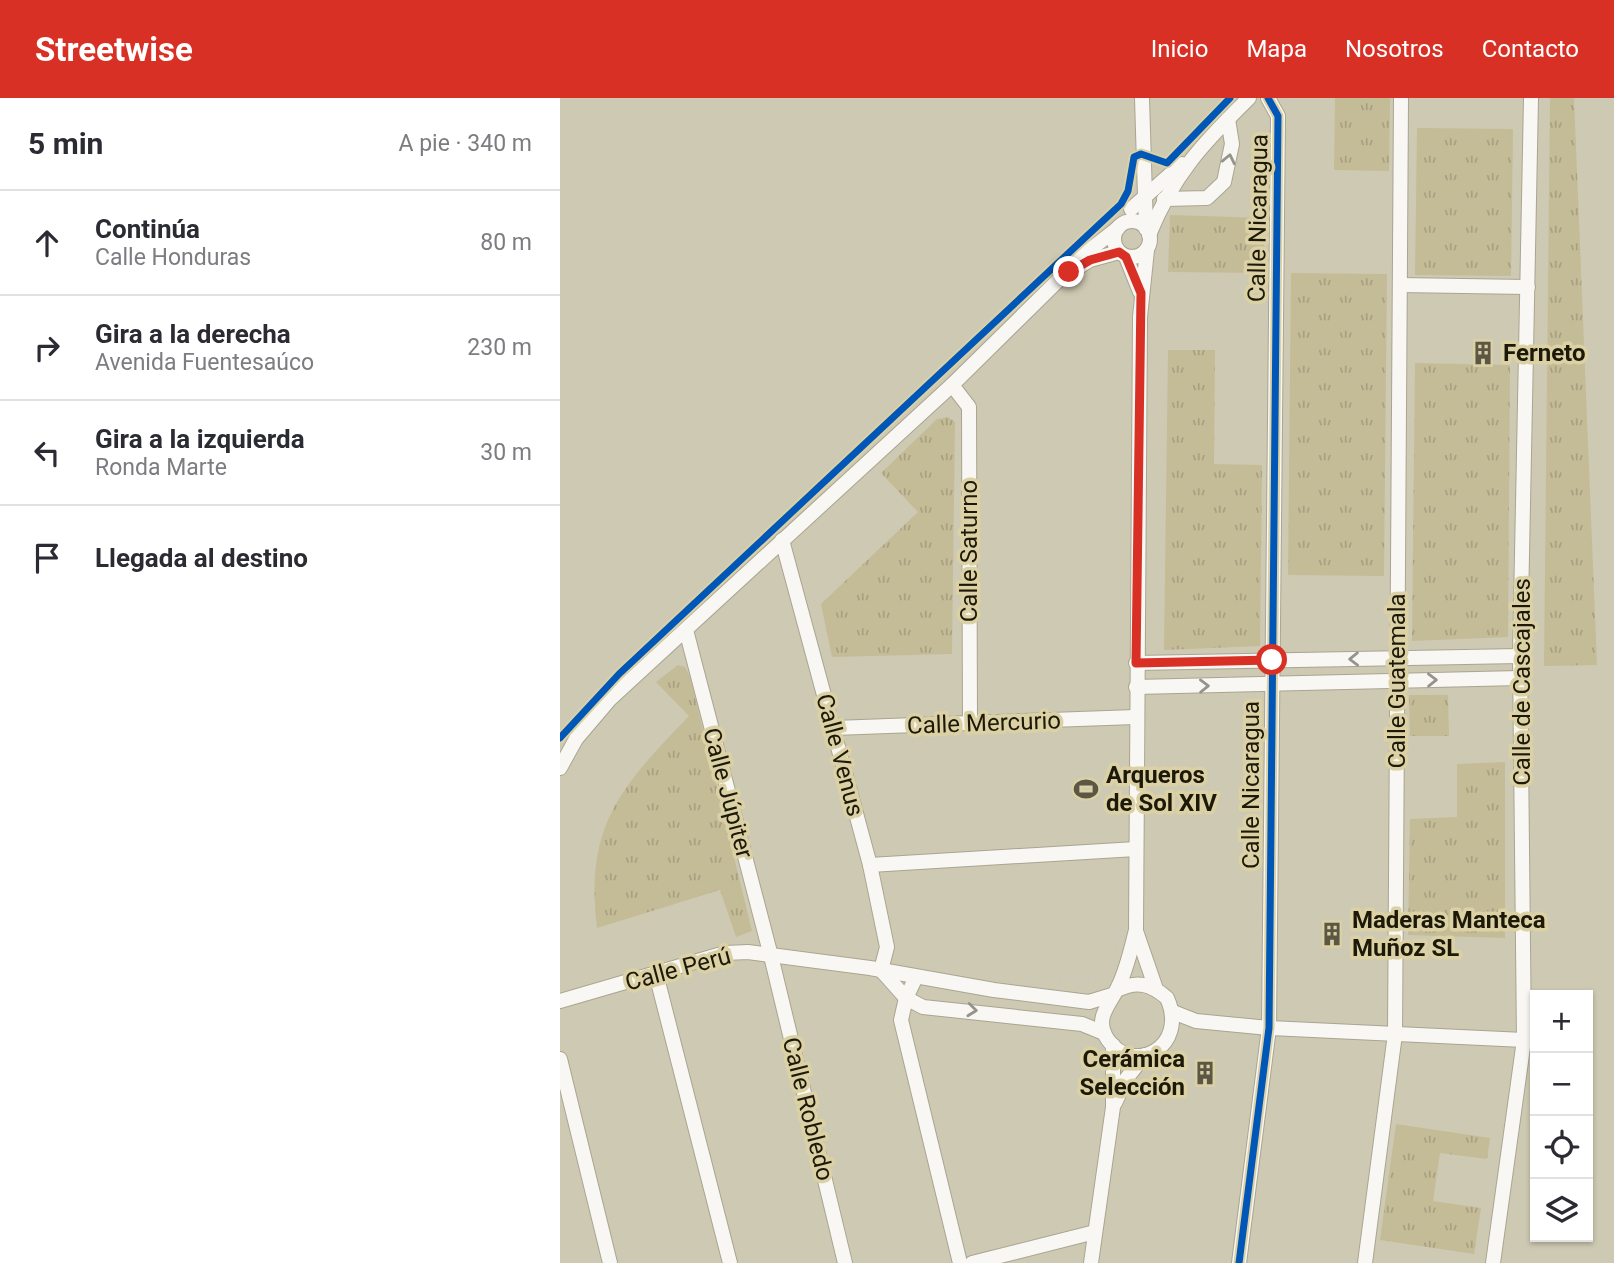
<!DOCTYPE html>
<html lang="es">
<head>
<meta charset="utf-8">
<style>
  body { margin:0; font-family:Roboto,sans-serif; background:#f2f2f3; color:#2b2b33 }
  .controls { position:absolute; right:21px; bottom:21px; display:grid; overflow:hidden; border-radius:0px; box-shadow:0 2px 5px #0004 }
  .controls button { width:63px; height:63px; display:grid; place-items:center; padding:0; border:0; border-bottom:2px solid #e1e1e2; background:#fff; color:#2b2b33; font:35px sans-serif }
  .stop { position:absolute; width:21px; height:21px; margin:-16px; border:5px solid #d93025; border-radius:50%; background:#fff }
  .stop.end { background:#d93025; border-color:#fff; box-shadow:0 2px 7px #0008 }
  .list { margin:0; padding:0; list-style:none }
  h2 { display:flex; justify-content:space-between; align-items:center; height:91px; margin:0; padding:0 28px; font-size:30px }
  h2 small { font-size:23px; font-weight:400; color:#7c7c81 }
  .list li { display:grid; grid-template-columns:46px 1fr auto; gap:21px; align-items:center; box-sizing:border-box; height:105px; padding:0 28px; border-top:2px solid #e1e1e2 }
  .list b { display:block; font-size:26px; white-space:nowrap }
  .list p { margin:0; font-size:23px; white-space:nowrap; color:#7c7c81 }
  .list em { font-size:23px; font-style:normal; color:#7c7c81 }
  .icon { flex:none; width:38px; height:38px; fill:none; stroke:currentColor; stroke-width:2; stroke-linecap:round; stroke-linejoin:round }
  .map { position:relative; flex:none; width:1054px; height:1165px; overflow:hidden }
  header { display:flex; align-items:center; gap:42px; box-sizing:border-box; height:98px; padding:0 35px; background:#d93025; color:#fff }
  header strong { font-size:33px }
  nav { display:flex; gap:38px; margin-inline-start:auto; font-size:24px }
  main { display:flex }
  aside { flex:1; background:#fff }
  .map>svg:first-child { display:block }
  .grass { fill:url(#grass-tufts) }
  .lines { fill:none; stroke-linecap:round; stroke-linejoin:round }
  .minor-casing { stroke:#a9a592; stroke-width:16 }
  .path { stroke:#c9c7c0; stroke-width:2; stroke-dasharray:3.5 3.5; stroke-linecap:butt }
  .minor { stroke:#f8f7f3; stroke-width:14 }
  .cycleway-casing { stroke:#dbd1a5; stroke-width:11 }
  .cycleway { stroke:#0057b8; stroke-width:7 }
  .oneway { stroke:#95938a }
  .route { stroke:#d93025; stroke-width:9 }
  .labels { text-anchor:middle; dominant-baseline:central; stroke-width:7; stroke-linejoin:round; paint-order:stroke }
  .street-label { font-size:24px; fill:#1d1909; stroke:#dbd1a5 }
  .poi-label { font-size:24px; font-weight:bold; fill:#1d1909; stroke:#dbd1a5; text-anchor:start }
</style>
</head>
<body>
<header>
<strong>Streetwise</strong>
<nav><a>Inicio</a><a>Mapa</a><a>Nosotros</a><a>Contacto</a></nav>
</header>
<main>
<aside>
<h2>5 min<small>A pie · 340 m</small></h2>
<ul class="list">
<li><svg class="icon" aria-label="ahead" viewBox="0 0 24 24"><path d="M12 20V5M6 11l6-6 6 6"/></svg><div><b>Continúa</b><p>Calle Honduras</p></div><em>80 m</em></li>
<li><svg class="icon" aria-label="right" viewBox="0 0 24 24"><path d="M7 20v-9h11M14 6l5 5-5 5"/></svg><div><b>Gira a la derecha</b><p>Avenida Fuentesaúco</p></div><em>230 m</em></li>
<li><svg class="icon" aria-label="left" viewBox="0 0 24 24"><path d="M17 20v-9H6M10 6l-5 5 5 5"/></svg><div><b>Gira a la izquierda</b><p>Ronda Marte</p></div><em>30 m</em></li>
<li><svg class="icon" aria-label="arrive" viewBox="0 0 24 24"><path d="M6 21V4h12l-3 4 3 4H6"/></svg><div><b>Llegada al destino</b></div></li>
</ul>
</aside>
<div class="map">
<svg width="1054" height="1165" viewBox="0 0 1054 1165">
  <defs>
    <pattern id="grass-tufts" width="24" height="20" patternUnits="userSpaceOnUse" patternTransform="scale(1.75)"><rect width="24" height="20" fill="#c4bb97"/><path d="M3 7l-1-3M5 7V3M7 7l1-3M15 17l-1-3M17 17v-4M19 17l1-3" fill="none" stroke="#a8a081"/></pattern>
  </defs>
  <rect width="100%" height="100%" fill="#cec9b2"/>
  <g class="grass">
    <polygon points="775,0 830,0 829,73 774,72"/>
    <polygon points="990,0 1014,0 1037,567 984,568"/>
    <polygon points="857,30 953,31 951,178 855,177"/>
    <polygon points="610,117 704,120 704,175 608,174"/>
    <polygon points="731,175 827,176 824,478 728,477"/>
    <polygon points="608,252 655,252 654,366 702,367 700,548 604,552"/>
    <polygon points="855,265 950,267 948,539 852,543"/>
    <polygon points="388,319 395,324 392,556 272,559 261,506 358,414 321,375 377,321"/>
    <path d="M118 567 125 569 130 579 192 833 176 839 160 792 37 830C24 726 63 687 129 618L96 584Z"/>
    <polygon points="849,597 888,597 889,638 850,638"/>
    <polygon points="945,664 945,840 848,837 850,721 897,719 897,666"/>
    <polygon points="836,1026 930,1040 927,1061 880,1055 873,1103 921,1110 914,1156 820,1142"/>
  </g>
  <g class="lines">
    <g class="minor-casing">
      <g id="minor">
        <polyline points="582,0 586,131"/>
        <polyline points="604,101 647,100 664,84 672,46 668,21"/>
        <polyline points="571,111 622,66"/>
        <circle cx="572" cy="141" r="18"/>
        <path d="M589 137C613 77 643 45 689 0"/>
        <polyline points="566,159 580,194"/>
        <polyline points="517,170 530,162 559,154"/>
        <polyline points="840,187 968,189"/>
        <polyline points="392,287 409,309 410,625"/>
        <polyline points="222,442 310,767 327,849 321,872"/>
        <polyline points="126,532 211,858 285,1165"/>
        <polyline points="576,565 960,558"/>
        <polyline points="576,589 960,580"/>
        <polyline points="274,630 575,619"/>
        <polyline points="0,670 16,641 50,601 392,287 527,154 558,130"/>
        <polyline points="310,767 576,751"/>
        <polyline points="576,833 596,891"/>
        <polyline points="321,872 346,900 363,909 522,926 544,935"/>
        <polyline points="96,876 170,1165"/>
        <polyline points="356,879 346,900 341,922 400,1165"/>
        <path d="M557 892C577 882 591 886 607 900 629 949 573 978 548 942 533 920 550 907 558 889 567 871 571 851 576 832L580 219 587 152"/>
        <polyline points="0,903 165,855 188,854 310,870 434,892 529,904 552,897"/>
        <polyline points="613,914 636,923 709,930 964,942"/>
        <polyline points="0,961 50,1165"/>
        <polyline points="555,1005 566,981 585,957"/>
        <polyline points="412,1165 535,1134"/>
        <polyline points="531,1165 553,1009 553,947"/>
        <polyline points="679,1165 709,930 718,18 708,0"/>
        <polyline points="805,1165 835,936 841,0"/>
        <polyline points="933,1165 964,942 960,558 971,0"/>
      </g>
    </g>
    <g class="path">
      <polyline points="556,853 559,832 563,832"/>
      <polyline points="500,887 501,878 533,882 552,868"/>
    </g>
    <use href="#minor" class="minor"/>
    <g class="cycleway-casing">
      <g id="cycleway">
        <polyline points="0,640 59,576 561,106 568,93 574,59 581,56 607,65 670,0"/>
        <polyline points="679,1165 709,930 718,18 708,0"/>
      </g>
    </g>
    <use href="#cycleway" class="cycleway"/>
  </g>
  <defs><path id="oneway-chevron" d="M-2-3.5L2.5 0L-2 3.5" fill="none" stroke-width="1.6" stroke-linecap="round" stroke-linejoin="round" transform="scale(1.75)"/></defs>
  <g class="oneway">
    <use href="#oneway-chevron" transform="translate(669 61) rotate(-78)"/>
    <use href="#oneway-chevron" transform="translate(794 561) rotate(179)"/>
    <use href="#oneway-chevron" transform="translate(872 582) rotate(-1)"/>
    <use href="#oneway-chevron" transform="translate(644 588) rotate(-1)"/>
    <use href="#oneway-chevron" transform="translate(412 912) rotate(6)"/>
  </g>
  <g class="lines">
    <polyline class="route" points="509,174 530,162 559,154 566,159 581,195 576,565 712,562"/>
  </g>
  <defs>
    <g id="building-bare" transform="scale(1.89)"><path d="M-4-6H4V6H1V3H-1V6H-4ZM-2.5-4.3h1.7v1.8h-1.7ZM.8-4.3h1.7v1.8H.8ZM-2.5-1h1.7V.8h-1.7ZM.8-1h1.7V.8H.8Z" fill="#5b5744" stroke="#dbd1a5" stroke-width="2.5" paint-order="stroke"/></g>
    <g id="stadium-bare" transform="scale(1.89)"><path d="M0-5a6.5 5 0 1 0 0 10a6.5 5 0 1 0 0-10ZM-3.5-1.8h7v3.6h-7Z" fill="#5b5744" stroke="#dbd1a5" stroke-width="2.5" paint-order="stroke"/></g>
  </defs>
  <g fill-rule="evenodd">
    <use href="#building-bare" x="923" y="255"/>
    <use href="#stadium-bare" x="526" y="691"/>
    <use href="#building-bare" x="772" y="836"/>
    <use href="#building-bare" x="645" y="975"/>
  </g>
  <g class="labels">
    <g class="street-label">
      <text transform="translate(698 120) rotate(-89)">Calle Nicaragua</text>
      <text transform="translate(409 453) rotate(-90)">Calle Saturno</text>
      <text transform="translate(837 583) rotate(-90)">Calle Guatemala</text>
      <text transform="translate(962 584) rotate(-90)">Calle de Cascajales</text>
      <text transform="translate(424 625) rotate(-2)">Calle Mercurio</text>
      <text transform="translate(280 657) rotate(75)">Calle Venus</text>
      <text transform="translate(691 687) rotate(-90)">Calle Nicaragua</text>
      <text transform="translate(168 695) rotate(75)">Calle Júpiter</text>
      <text transform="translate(118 871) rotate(-15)">Calle Perú</text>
      <text transform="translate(248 1011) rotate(76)">Calle Robledo</text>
    </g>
    <g class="poi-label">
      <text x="943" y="255">Ferneto</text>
      <text x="546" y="677">Arqueros<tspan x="546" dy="28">de Sol XIV</tspan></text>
      <text x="792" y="822">Maderas Manteca<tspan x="792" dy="28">Muñoz SL</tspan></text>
      <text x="625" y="961" text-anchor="end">Cerámica<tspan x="625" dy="28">Selección</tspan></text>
    </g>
  </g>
</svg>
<div class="controls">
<button>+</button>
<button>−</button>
<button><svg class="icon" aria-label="locate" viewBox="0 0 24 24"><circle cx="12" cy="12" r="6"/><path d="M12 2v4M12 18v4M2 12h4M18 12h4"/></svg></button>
<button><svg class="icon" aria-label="layers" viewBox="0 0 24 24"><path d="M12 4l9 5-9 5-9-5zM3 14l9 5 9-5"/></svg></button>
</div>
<div class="stop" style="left:712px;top:562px"></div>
<div class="stop end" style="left:509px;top:174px"></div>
</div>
</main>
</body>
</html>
